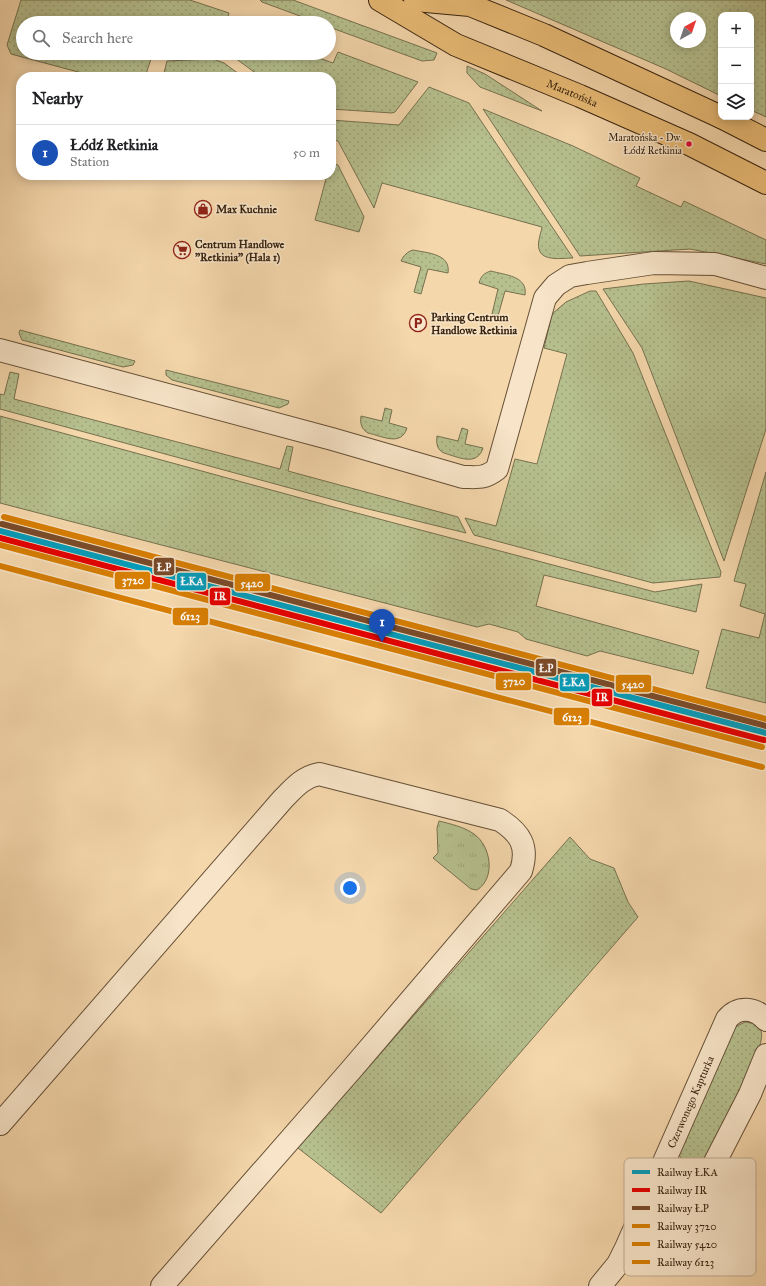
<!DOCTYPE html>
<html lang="en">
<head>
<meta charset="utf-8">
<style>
  body { margin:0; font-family:"IM FELL Great Primer",serif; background:#f6f6f6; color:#202124 }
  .controls { position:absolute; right:12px; top:12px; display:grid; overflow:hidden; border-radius:8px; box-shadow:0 2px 10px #0003 }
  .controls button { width:36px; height:36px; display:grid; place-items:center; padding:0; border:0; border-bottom:1px solid #e0e0e0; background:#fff; color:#202124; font:20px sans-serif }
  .compass { position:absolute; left:670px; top:12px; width:36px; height:36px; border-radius:50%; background:#fff; box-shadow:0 2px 10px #0003; rotate:40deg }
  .you { position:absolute; left:350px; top:888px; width:14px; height:14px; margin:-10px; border:3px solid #fff; border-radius:50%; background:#1a73e8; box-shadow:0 0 0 6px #1a73e833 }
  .badge { display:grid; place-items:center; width:26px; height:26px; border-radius:50%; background:#8f2418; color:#fff; font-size:13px; font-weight:700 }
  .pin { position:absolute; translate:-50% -33px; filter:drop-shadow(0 1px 2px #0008) }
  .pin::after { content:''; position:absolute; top:21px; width:14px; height:12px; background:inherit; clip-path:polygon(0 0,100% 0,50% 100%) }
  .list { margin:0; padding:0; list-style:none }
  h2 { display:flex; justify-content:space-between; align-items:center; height:52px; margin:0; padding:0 16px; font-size:17px }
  h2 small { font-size:13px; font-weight:400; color:#757577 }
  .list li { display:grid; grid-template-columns:26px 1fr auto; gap:12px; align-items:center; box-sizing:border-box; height:56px; padding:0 16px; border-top:1px solid #e0e0e0 }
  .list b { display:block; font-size:15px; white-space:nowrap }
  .list p { margin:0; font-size:13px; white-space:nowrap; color:#757577 }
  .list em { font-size:13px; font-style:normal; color:#757577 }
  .icon { flex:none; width:22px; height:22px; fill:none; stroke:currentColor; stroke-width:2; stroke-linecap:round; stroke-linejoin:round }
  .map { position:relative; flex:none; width:766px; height:1286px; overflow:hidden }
  .search { position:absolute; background:#fff; box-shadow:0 2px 10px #0003; left:16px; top:16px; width:320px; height:44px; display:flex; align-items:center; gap:10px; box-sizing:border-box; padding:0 14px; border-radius:22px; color:#757577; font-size:15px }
  .panel { position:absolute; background:#fff; box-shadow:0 2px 10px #0003; left:16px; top:72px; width:320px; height:108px; border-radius:16px }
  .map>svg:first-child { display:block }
  .grass { fill:url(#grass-dots); stroke:#76714e; fill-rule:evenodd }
  .park { fill:url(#park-tufts); stroke:#76714e }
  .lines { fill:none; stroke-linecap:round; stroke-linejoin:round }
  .minor-casing { stroke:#665036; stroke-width:24 }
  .major-casing { stroke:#37230f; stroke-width:24 }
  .minor { stroke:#f8e5c9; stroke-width:22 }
  .major { stroke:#eabc76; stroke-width:22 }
  .rail-1-casing { stroke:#f8e5c9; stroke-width:9 }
  .rail-2-casing { stroke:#f8e5c9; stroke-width:9 }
  .rail-3-casing { stroke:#f8e5c9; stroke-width:9 }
  .rail-4-casing { stroke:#f8e5c9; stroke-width:9 }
  .rail-5-casing { stroke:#f8e5c9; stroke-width:9 }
  .rail-6-casing { stroke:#f8e5c9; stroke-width:9 }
  .rail-1 { stroke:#069cbb; stroke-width:6 }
  .rail-2 { stroke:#e50000; stroke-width:6 }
  .rail-3 { stroke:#7a4b2a; stroke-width:6 }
  .rail-4 { stroke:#d77e03; stroke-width:6 }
  .rail-5 { stroke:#d77e03; stroke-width:6 }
  .rail-6 { stroke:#d77e03; stroke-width:6 }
  .bus-dot { fill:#e4002b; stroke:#f8e5c9; stroke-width:1.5 }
  .labels { text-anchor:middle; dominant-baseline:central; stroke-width:3; stroke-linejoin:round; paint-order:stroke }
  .bus-label { font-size:10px; fill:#37230f; stroke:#f8e5c9; text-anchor:end }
  .street-label { font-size:11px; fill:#37230f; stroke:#f8e5c9 }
  .poi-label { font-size:11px; font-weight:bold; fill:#37230f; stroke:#f8e5c9; text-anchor:start }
  .key { fill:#f8e5c9; stroke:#beab91; stroke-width:1 }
  .key-label { font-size:11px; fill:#37230f }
  .line-badge { stroke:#f8e5c9; stroke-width:1.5 }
  .badge-label { font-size:11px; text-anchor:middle; font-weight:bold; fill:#fff }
</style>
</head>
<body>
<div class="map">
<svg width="766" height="1286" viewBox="0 0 766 1286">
  <defs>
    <pattern id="grass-dots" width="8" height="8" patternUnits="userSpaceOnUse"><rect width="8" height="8" fill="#b6bf8e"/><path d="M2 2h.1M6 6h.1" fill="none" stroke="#9da479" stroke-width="1.8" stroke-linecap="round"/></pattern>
    <pattern id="park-tufts" width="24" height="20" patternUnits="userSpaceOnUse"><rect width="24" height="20" fill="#b6bf8e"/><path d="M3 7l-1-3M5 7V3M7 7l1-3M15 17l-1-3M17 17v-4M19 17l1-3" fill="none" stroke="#9da479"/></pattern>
  </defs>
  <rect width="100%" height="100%" fill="#f5d7ac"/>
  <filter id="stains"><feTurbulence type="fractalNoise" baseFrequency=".005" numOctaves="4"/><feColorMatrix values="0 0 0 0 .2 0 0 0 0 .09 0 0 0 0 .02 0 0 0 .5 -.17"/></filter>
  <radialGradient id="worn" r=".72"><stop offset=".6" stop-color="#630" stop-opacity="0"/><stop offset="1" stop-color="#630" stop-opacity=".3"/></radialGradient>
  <g class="grass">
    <polygon points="21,0 190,0 229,13 228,17 214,23 23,23 23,53 153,53 145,77 97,77 11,54 7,45"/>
    <polygon points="260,0 293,0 437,53 434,60 422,61 329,27 329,23 319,23 262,2"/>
    <path d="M506 0H766V117L751 110V15H721V96L666 69ZM676 18H700V42H676Z"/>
    <polygon points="338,52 418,82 395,112 392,113 331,109 331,77 261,77 231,55 231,53 305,53 333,63"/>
    <polygon points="213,59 224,63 243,77 163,77 167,61"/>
    <polygon points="467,66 485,74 542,111 480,87 467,73"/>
    <path d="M429 87 469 103 573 258C563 258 542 262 539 249 537 243 541 233 542 227L382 183 374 208 338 141 331 139V120L399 125Z"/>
    <polygon points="483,109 573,146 640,178 636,186 681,207 684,201 766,240 766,264 690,249 580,256"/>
    <polygon points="331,163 338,165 364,217 359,232 315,220 327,175 331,175"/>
    <path d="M413 250C428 253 451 254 448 273L428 269 421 294 414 292 421 267 401 261C404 255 407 252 413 250Z"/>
    <path d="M491 271C505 275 528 276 525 295L505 291 498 316 492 314 498 289 479 283C481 276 484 273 491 271Z"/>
    <polygon points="689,281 766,298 766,429 724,561 642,348 603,289 644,284"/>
    <polygon points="590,291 596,291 633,353 721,572 720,577 653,583 474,535 465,518 496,526 515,459 537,464 567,354 544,348 552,314 566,302"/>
    <polygon points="20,330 135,361 133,365 123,367 22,340 19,333"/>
    <polygon points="166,370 289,401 288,404 279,408 172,380 166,375"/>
    <polygon points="10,372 19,374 14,399 280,469 287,446 293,447 288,471 458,517 466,533 356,506 0,409 0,394 4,395"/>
    <path d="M385 408 392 410 389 423 407 428C401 447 382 436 368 433 361 429 360 423 361 416L382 421Z"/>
    <polygon points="0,416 330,506 655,592 702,584 696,612 544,575 536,606 699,651 693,674 600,651 587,656 526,639 518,632 489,624 477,627 0,503"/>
    <path d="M462 428 468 430 465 444 483 448C477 467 458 457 444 453 437 450 436 443 437 436L458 441Z"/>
    <polygon points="766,472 766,703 706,688 722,629 759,638 765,614 740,606 746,584 734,581"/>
    <polygon points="570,837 590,859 614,868 628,902 638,917 381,1213 298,1148"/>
    <path d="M745 1022C761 1024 764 1030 760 1045L709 1166 699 1171 683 1161 676 1150 731 1029Z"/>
  </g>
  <path class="park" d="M439 821C451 824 464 827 474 834 491 846 496 878 477 890L471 889 433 858 438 853 437 828Z"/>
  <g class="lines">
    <g class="minor-casing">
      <g id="minor">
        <path d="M0 350 332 439 463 477C478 477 484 479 497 469L545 298 556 285 570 276 587 273 654 263 715 264 766 278"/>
        <path d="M0 1124 283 799C294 788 303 777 319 774L500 820C520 833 529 846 521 871L351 1070 162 1286"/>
        <polyline points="653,1189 668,1194 688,1190 713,1166 750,1094 766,1055"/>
        <path id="s1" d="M600 1286 618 1264 626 1248 727 1019C738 1006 755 1007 766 1020"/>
      </g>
    </g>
    <g class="major-casing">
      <g id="major">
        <path id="s2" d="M380 0 456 45 580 96 689 144 766 183"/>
        <polyline points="415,0 470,5 544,35 721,117"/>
        <polyline points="721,117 766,140"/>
      </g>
    </g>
    <use href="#minor" class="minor"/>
    <use href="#major" class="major"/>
    <g class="rail-1-casing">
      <polyline id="rail-1" points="0,531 766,733"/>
    </g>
    <g class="rail-2-casing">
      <polyline id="rail-2" points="0,538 764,740"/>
    </g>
    <g class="rail-3-casing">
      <polyline id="rail-3" points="2,524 766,726"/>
    </g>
    <g class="rail-4-casing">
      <polyline id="rail-4" points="0,545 762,747"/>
    </g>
    <g class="rail-5-casing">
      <polyline id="rail-5" points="4,517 766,719"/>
    </g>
    <g class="rail-6-casing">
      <polyline id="rail-6" points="0,566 762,767"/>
    </g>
    <use href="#rail-1" class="rail-1"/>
    <use href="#rail-2" class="rail-2"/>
    <use href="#rail-3" class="rail-3"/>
    <use href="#rail-4" class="rail-4"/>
    <use href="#rail-5" class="rail-5"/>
    <use href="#rail-6" class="rail-6"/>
  </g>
  <defs>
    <g id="shop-ring" transform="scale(0.9)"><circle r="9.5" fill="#f8e5c9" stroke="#8f2418" stroke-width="1.5"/><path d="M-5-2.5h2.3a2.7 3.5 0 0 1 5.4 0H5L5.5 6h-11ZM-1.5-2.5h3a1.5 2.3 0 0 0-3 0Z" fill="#8f2418"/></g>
    <g id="supermarket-ring" transform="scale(0.9)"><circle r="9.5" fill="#f8e5c9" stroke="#8f2418" stroke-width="1.5"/><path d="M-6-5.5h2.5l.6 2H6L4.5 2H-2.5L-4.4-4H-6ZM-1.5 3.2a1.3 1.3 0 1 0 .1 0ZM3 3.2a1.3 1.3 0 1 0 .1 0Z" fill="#8f2418"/></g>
    <g id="parking-ring" transform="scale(0.9)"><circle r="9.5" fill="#f8e5c9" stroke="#8f2418" stroke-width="1.5"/><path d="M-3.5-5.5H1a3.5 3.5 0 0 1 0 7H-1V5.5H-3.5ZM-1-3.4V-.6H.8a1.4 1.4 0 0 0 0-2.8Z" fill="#8f2418"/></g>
  </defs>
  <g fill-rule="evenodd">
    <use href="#shop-ring" x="203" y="209"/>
    <use href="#supermarket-ring" x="182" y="250"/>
    <use href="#parking-ring" x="418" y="323"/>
  </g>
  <circle class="bus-dot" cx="689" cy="144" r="3.5"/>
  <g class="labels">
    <g class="bus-label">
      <text x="682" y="138">Maratońska - Dw.<tspan x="682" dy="13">Łódź Retkinia</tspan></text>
    </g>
    <g class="street-label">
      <text stroke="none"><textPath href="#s2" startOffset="214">Maratońska</textPath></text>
      <text stroke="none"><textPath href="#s1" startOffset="206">Czerwonego Kapturka</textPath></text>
    </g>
    <g class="poi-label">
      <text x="216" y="209">Max Kuchnie</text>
      <text x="195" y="244">Centrum Handlowe<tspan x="195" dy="13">"Retkinia" (Hala 1)</tspan></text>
      <text x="431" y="317">Parking Centrum<tspan x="431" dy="13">Handlowe Retkinia</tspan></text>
    </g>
  </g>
  <rect x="624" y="1158" width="132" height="118" rx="6" class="key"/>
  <rect x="632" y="1170" width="18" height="4" fill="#069cbb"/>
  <rect x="632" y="1188" width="18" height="4" fill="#e50000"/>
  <rect x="632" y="1206" width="18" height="4" fill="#7a4b2a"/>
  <rect x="632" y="1224" width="18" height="4" fill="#d77e03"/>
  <rect x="632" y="1242" width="18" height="4" fill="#d77e03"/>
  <rect x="632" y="1260" width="18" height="4" fill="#d77e03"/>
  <g class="key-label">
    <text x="657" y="1176">Railway ŁKA</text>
    <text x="657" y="1194">Railway IR</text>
    <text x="657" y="1212">Railway ŁP</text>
    <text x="657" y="1230">Railway 3720</text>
    <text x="657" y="1248">Railway 5420</text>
    <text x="657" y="1266">Railway 6123</text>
  </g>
  <g class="line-badge">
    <rect x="153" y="557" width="22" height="19" rx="4" fill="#7a4b2a"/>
    <rect x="114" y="571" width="37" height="19" rx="4" fill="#d77e03"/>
    <rect x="176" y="572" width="31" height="19" rx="4" fill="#069cbb"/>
    <rect x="234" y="573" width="37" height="19" rx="4" fill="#d77e03"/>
    <rect x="209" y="587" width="22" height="19" rx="4" fill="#e50000"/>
    <rect x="172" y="607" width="37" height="19" rx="4" fill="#d77e03"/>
    <rect x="535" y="658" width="22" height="19" rx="4" fill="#7a4b2a"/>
    <rect x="495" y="672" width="37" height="19" rx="4" fill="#d77e03"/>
    <rect x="559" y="673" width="31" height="19" rx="4" fill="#069cbb"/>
    <rect x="615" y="674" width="37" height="19" rx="4" fill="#d77e03"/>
    <rect x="591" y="688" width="22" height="19" rx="4" fill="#e50000"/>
    <rect x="553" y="707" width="37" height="19" rx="4" fill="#d77e03"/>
  </g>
  <g class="badge-label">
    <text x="164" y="571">ŁP</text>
    <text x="133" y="584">3720</text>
    <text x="192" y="585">ŁKA</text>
    <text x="252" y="587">5420</text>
    <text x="220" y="600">IR</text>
    <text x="190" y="620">6123</text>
    <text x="546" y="672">ŁP</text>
    <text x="514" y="685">3720</text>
    <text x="574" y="686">ŁKA</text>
    <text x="633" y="688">5420</text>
    <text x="602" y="701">IR</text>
    <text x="572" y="721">6123</text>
  </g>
  <rect width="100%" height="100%" filter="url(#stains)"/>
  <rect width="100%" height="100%" fill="url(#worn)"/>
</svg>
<div class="controls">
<button>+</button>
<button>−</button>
<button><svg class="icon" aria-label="layers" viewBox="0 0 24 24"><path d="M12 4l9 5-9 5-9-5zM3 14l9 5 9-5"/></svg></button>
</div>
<svg class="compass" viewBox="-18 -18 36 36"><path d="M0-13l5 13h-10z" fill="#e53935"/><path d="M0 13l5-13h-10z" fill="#757577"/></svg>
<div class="you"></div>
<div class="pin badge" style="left:382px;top:642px;background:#1a4fb4">1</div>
<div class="search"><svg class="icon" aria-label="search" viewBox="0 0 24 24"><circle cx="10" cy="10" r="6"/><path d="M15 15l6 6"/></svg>Search here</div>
<section class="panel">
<h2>Nearby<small></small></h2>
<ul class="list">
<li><span class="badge" style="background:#1a4fb4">1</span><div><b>Łódź Retkinia</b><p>Station</p></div><em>50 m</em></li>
</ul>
</section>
</div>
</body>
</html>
